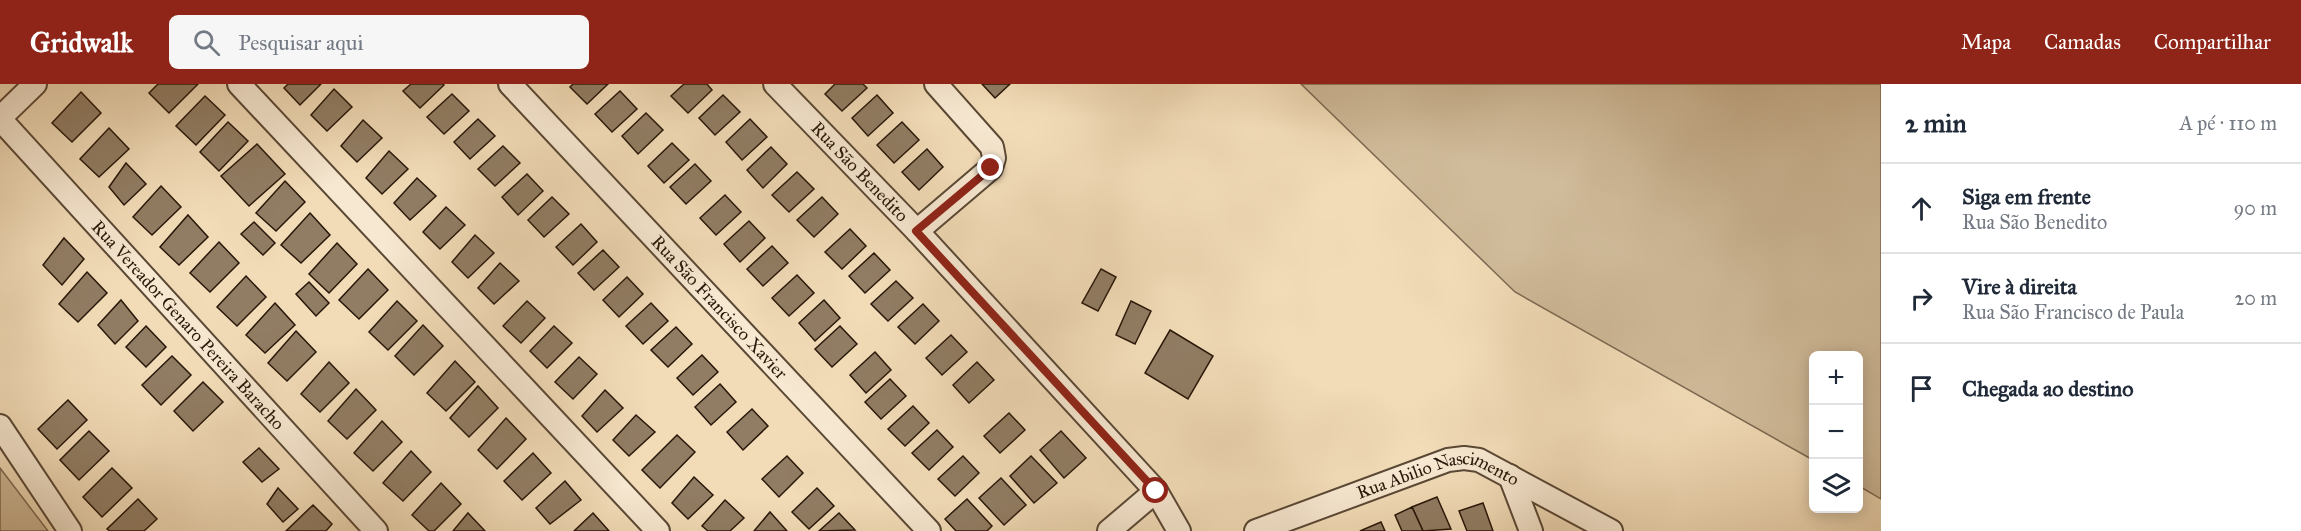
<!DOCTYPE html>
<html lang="pt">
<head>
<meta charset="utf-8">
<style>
  body { margin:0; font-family:"IM FELL Great Primer",serif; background:#f6f6f7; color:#1f2937 }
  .controls { position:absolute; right:18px; bottom:18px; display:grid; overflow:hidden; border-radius:9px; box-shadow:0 3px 15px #0003 }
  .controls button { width:54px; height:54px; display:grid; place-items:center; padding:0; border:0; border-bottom:2px solid #e0e1e3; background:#fff; color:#1f2937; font:30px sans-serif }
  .stop { position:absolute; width:18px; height:18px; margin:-14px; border:4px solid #8f2418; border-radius:50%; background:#fff }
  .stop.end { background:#8f2418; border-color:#fff; box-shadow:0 2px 6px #0008 }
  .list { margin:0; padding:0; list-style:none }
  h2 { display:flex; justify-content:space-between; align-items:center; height:78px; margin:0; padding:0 24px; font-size:26px }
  h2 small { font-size:20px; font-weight:400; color:#747a83 }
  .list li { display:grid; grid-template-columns:39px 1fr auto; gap:18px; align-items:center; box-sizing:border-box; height:90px; padding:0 24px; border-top:2px solid #e0e1e3 }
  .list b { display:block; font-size:22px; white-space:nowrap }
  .list p { margin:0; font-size:20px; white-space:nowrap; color:#747a83 }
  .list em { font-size:20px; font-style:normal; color:#747a83 }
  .icon { flex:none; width:33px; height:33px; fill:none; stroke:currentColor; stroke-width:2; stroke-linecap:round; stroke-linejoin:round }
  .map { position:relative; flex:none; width:1881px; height:447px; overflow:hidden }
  header { display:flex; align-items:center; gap:36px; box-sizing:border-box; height:84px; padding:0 30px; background:#8f2418; color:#fff }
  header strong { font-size:28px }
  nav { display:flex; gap:33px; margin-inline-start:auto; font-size:21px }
  .search { width:420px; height:54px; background:#f6f6f7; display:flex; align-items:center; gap:15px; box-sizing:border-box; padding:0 21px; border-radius:9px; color:#747a83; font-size:22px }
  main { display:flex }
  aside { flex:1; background:#fff }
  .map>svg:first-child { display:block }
  .green { fill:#d0bb9a; stroke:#7c6952; stroke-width:1.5 }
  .building { fill:#917d64; stroke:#281709; stroke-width:1.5 }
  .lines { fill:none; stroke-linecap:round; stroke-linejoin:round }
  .minor-casing { stroke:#5a4835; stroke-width:26 }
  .minor { stroke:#f7e8d1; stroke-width:22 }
  .route { stroke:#8f2418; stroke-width:8 }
  .labels { text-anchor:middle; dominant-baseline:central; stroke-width:4.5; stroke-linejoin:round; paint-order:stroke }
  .street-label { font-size:18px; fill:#281709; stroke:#f7e8d1 }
</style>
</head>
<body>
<header>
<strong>Gridwalk</strong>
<div class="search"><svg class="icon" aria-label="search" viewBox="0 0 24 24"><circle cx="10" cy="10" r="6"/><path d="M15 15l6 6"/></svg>Pesquisar aqui</div>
<nav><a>Mapa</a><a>Camadas</a><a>Compartilhar</a></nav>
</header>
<main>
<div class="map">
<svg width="1881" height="447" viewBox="0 0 1881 447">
  <rect width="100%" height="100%" fill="#f2dcb8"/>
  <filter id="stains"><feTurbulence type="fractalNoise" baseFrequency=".00333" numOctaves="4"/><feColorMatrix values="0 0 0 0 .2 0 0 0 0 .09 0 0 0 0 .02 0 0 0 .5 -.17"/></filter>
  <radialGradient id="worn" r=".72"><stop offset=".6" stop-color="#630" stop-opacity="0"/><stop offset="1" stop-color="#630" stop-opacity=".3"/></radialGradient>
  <g class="green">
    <polygon points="1301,0 1881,0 1881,415 1859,402 1858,272 1814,272 1813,376 1515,208"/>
    <polygon points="0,384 48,447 0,447"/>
  </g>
  <g class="building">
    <polygon points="158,0 198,0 169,29 149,9"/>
    <polygon points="288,0 321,0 300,21 284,4"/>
    <polygon points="411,0 443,0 444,1 420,24 403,7"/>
    <polygon points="573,0 608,0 587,20 570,3"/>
    <polygon points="684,0 707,0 712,6 688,29 671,12"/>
    <polygon points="835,0 863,0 867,4 842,27 825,10"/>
    <polygon points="982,0 1010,0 995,14"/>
    <polygon points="334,5 352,23 327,47 311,31"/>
    <polygon points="620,7 637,25 612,48 595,30"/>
    <polygon points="81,8 101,29 72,58 52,39"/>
    <polygon points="452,10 469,27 444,50 427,33"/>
    <polygon points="723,11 740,28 715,51 699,34"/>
    <polygon points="877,11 893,29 868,52 852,34"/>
    <polygon points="205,12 225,31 196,61 176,42"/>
    <polygon points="646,29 663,46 638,70 622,52"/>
    <polygon points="478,35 495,52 470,75 454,58"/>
    <polygon points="750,35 767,53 742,76 726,58"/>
    <polygon points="363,36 382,54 357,78 341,62"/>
    <polygon points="228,38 248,57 219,87 200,68"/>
    <polygon points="902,38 919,56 894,79 877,61"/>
    <polygon points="109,44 129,65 99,93 80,75"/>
    <polygon points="672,59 689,76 664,99 648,82"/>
    <polygon points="257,60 285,90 249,122 221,92"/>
    <polygon points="503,62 520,79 495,102 478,85"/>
    <polygon points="771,63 787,80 763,104 747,86"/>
    <polygon points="927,65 943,83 919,106 902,88"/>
    <polygon points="389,67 408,85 382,110 366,94"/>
    <polygon points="126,79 146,100 124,121 109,103"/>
    <polygon points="695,80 711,97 686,120 670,103"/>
    <polygon points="797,88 814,105 789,128 772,111"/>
    <polygon points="527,90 543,107 518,131 502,113"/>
    <polygon points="417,94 436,112 410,136 394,119"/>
    <polygon points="285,97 305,118 276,147 256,129"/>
    <polygon points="161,102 181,123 152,151 133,133"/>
    <polygon points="725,111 741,128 716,151 700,134"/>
    <polygon points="552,113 569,130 544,153 528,136"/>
    <polygon points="822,113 838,130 814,153 797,136"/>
    <polygon points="446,123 465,141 440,165 423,148"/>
    <polygon points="310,129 330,151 301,179 281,161"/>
    <polygon points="188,131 208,153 179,181 160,163"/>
    <polygon points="749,137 765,154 740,178 724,160"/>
    <polygon points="254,138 275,159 263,171 241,150"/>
    <polygon points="581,140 597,158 573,181 556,163"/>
    <polygon points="850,145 866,162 842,185 825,168"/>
    <polygon points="475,151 494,169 468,194 452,178"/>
    <polygon points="64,154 84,175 62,201 43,181"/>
    <polygon points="219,158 239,179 210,208 190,189"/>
    <polygon points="337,159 357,180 329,209 309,190"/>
    <polygon points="772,162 788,179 763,202 747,185"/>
    <polygon points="603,166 619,183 594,206 578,189"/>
    <polygon points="874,169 890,186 865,209 849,192"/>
    <polygon points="500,179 519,197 494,220 478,204"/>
    <polygon points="368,185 388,206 359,235 339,216"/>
    <polygon points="1101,185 1116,193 1098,227 1082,219"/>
    <polygon points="87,188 107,209 78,238 59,220"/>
    <polygon points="797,191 814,209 789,232 772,214"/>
    <polygon points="246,192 266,213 237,242 217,223"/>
    <polygon points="627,193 643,210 619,233 603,216"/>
    <polygon points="896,197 913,214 888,237 871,220"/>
    <polygon points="309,198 329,219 316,232 296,210"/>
    <polygon points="121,216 138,237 115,260 98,241"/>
    <polygon points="824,216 840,234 815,257 799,239"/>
    <polygon points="397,217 417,237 388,266 369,248"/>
    <polygon points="527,217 545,234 521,259 503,242"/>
    <polygon points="1131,217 1151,227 1135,260 1116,251"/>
    <polygon points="275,219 295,241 265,269 246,251"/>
    <polygon points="651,219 668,237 643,260 626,242"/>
    <polygon points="923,220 939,237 915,260 898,243"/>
    <polygon points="423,241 443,262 414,291 395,272"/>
    <polygon points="146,242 166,263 146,283 126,263"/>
    <polygon points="554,242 572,259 547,284 530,267"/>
    <polygon points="840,242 857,260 832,283 815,265"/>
    <polygon points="676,243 692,260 668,283 651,266"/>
    <polygon points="1170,246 1213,272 1188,315 1145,289"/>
    <polygon points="296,247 316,268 287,297 268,279"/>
    <polygon points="951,251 967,268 942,291 926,274"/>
    <polygon points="875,268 891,286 866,309 850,291"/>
    <polygon points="702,271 718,288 693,311 677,294"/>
    <polygon points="172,272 191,291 161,321 142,301"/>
    <polygon points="579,273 597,290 573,315 555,298"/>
    <polygon points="455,277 475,298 446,327 427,309"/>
    <polygon points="329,278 349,299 320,328 301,310"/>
    <polygon points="977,278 994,296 969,319 953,301"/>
    <polygon points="890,295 906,312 881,335 865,318"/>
    <polygon points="203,298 223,318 193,347 174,327"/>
    <polygon points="720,300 736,318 711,341 695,323"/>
    <polygon points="478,302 498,324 469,353 450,334"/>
    <polygon points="356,305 376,326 347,355 328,337"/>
    <polygon points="605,306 623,324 597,348 582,332"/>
    <polygon points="68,316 87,336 57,365 38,345"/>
    <polygon points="913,322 929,339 905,362 888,345"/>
    <polygon points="752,325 768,342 743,366 727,348"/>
    <polygon points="1009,329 1025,346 1000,369 984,352"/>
    <polygon points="636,331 655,348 629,372 613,356"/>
    <polygon points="506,334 526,355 497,385 478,366"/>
    <polygon points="382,337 402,358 373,387 354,369"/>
    <polygon points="937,346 953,363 929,386 912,369"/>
    <polygon points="89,347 109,367 79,396 60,376"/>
    <polygon points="1061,347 1086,374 1064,394 1040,366"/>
    <polygon points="677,351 695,368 660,404 642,386"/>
    <polygon points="259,364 279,385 262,398 243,378"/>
    <polygon points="411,367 431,388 403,417 383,399"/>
    <polygon points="533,369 551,389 522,416 504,397"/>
    <polygon points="787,372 803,389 779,413 762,395"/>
    <polygon points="963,372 979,389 955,412 938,395"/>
    <polygon points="1031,372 1057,399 1034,419 1010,392"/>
    <polygon points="112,384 132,404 102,433 83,413"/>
    <polygon points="694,393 713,411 688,435 672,419"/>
    <polygon points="1001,394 1026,421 1004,441 979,414"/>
    <polygon points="565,397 581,416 550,440 536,424"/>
    <polygon points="441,399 461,420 434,447 429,447 412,431"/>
    <polygon points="278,404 298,425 283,438 267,420"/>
    <polygon points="817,404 834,422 809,445 792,428"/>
    <polygon points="1437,413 1451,445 1423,447 1412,423"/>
    <polygon points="138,415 157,435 144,447 110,447 107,445"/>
    <polygon points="967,415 992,442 987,447 956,447 945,435"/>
    <polygon points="725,416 744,434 730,447 708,447 702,442"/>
    <polygon points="1483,419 1493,447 1467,447 1459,427"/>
    <polygon points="313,421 332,440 326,447 286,447"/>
    <polygon points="1412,423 1423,447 1402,447 1395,431"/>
    <polygon points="770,428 787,447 754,447"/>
    <polygon points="468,429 485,447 453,447"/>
    <polygon points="593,429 609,447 574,447"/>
    <polygon points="839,429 855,446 819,447"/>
    <polygon points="1381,438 1385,447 1360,447"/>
  </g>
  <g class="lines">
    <g class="minor-casing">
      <g id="minor">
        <polyline points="239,0 658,447"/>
        <path id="s1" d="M510 0 929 447"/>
        <path id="s2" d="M775 0 917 147 1156 407 1179 447"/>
        <polyline points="0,34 35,0"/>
        <path id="s3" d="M0 35 376 447"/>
        <polyline points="917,147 991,84 994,74 992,63 936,0"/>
        <polyline points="0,342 70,447"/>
        <polyline points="1510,392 1531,447"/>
        <polyline points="1109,447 1156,407"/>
        <path id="s4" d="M1256 447 1448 376 1464 374 1479 376 1611 447"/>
      </g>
    </g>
    <use href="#minor" class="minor"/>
  </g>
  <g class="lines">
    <polyline class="route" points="991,84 916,147 1156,407"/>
  </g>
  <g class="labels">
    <g class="street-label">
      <text stroke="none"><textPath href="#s2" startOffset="122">Rua São Benedito</textPath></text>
      <text stroke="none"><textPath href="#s1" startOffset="306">Rua São Francisco Xavier</textPath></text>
      <text stroke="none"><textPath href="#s3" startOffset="279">Rua Vereador Genaro Pereira Baracho</textPath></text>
      <text stroke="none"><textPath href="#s4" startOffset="194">Rua Abilio Nascimento</textPath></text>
    </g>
  </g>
  <rect width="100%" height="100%" filter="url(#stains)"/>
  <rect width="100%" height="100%" fill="url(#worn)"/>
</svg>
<div class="controls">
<button>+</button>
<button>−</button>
<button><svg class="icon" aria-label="layers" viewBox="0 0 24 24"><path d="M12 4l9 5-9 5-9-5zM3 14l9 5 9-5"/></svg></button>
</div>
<div class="stop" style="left:1156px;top:407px"></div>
<div class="stop end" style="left:991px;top:84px"></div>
</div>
<aside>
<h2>2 min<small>A pé · 110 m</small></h2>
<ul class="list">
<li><svg class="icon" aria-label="ahead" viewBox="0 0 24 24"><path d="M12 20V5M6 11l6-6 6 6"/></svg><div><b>Siga em frente</b><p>Rua São Benedito</p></div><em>90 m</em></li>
<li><svg class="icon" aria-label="right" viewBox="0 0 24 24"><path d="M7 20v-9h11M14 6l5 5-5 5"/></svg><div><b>Vire à direita</b><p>Rua São Francisco de Paula</p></div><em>20 m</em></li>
<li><svg class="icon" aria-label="arrive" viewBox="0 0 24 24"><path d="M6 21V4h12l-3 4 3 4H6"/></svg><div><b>Chegada ao destino</b></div></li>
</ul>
</aside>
</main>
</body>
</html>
